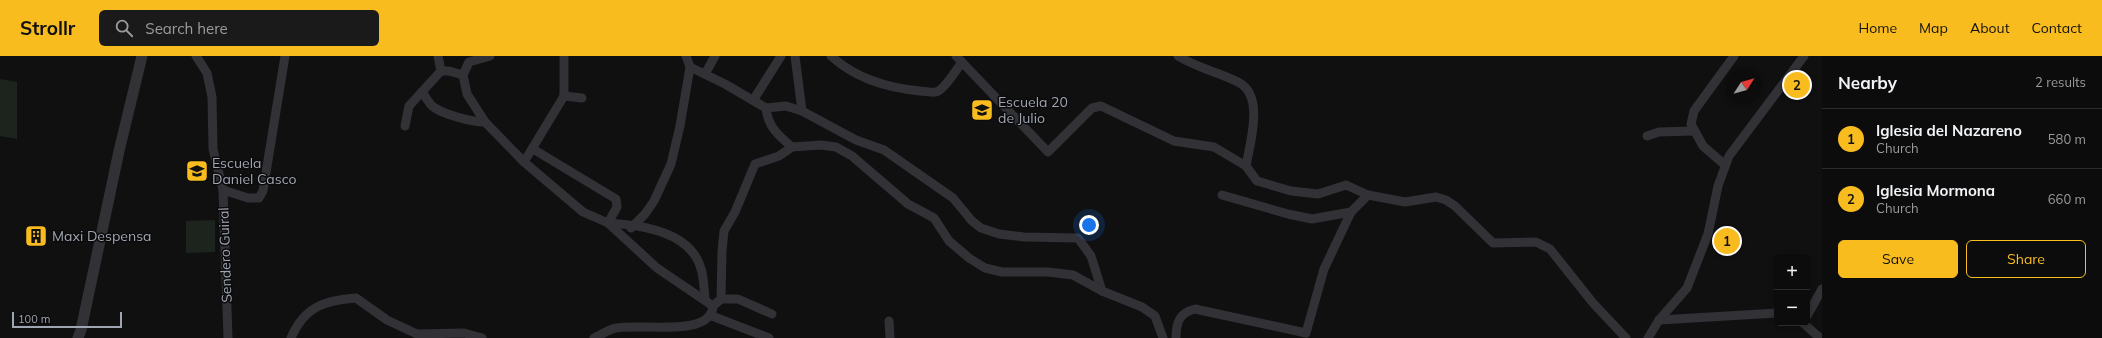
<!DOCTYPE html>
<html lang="en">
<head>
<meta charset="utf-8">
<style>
  body { margin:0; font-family:Mulish,sans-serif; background:#1a1a1b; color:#f1f3f6 }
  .controls { position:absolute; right:12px; bottom:12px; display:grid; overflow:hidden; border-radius:6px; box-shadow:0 2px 6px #0003 }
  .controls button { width:36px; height:36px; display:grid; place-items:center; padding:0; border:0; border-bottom:1px solid #2c2c2e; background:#0c0c0d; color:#f1f3f6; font:20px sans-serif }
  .compass { position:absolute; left:1726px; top:12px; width:36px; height:36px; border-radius:50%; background:#0c0c0d; box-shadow:0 2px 6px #0003; rotate:54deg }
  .scale { position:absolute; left:12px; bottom:10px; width:110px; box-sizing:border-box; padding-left:4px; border:2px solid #a0a5b3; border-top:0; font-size:11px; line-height:14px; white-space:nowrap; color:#a0a5b3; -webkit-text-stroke:3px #0b0b0c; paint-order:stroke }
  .you { position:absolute; left:1089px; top:169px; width:14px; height:14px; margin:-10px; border:3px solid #fff; border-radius:50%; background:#1a73e8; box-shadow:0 0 0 6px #1a73e833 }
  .badge { display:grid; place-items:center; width:26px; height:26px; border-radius:50%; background:#f9bc1f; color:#111; font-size:13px; font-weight:700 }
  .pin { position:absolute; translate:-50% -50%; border:2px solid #fff; box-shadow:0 1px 4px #0006 }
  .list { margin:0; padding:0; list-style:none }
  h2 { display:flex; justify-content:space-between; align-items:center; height:52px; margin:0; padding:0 16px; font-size:17px }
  h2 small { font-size:13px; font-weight:400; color:#9a9b9d }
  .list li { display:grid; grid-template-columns:26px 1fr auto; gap:12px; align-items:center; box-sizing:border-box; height:60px; padding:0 16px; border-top:1px solid #2c2c2e }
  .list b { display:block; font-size:15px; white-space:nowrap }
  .list p { margin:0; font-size:13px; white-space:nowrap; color:#9a9b9d }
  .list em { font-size:13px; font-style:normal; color:#9a9b9d }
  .actions { display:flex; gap:8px; padding:12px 16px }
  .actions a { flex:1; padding:9px 0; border:1px solid #f9bc1f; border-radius:6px; text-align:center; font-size:14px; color:#f9bc1f }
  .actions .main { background:#f9bc1f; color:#111 }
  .icon { flex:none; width:22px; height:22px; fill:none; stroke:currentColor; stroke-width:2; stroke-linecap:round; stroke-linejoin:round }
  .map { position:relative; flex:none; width:1822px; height:282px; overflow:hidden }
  header { display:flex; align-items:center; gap:24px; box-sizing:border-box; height:56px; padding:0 20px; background:#f9bc1f; color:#111 }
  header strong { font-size:19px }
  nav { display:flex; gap:22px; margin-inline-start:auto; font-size:14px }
  .search { width:280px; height:36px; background:#1a1a1b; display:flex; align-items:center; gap:10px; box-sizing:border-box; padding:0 14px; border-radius:6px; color:#9a9b9d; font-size:15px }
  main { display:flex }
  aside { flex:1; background:#0c0c0d }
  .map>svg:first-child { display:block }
  .green { fill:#1c241d }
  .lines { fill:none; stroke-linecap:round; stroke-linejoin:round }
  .minor { stroke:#313136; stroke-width:9 }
  .tertiary { stroke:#313136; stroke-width:11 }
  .labels { text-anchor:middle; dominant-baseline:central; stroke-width:3; stroke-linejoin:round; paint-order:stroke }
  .poi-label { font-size:14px; fill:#a0a5b3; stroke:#0b0b0c; text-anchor:start }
  .street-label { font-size:14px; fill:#a0a5b3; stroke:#0b0b0c }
</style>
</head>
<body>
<header>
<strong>Strollr</strong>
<div class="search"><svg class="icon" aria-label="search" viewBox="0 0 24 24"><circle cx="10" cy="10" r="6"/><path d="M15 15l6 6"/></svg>Search here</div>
<nav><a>Home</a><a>Map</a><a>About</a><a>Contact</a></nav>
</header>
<main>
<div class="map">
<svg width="1822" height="282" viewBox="0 0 1822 282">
  <rect width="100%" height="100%" fill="#101011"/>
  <g class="green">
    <polygon points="0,23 17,26 17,83 0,80"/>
    <polygon points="215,164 215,196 186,197 186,165"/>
  </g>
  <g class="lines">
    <g class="minor">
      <polyline points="196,0 207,17 212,41 213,93 223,134 228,282"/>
      <polyline points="490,0 469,6 463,19 467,38 485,66 524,106 583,156 608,167 657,212 713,250"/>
      <polyline points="795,0 802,55"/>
      <path d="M831 0C855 22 888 32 920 35 925 35 932 37 936 36 944 34 957 13 962 6"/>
      <polyline points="956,0 1048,96 1092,52 1101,50 1174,85 1214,91 1246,110 1257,125 1291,135 1318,138 1346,129 1368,139 1405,146 1436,141 1446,144 1455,150 1493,187 1536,186 1550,193 1593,247 1626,282"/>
      <path d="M1178 0C1197 12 1218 16 1238 26 1265 39 1250 87 1246 110"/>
      <path d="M690 11 725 28 766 52C768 71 778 79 792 91"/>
      <polyline points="441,15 449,15 463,19"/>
      <polyline points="705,18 715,0"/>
      <path d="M422 36C425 40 428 45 431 49 440 58 472 66 485 66"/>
      <polyline points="564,40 582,42"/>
      <polyline points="754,43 781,0"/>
      <polyline points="766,52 786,50 802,55 856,84 884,94 953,142 972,165 981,172 999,178 1024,181 1078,182 1091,200 1102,235"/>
      <polyline points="405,70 409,50 441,15 438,0"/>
      <polyline points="1647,80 1659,76 1694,75"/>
      <path d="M533 93 616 143 617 151 608 167C640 169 691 175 701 213 704 222 704 234 705 243"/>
      <polyline points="524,106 564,40 564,0"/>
      <polyline points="1725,109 1703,90 1691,68 1694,55 1734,0"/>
      <polyline points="223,134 248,142 259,142 263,135 285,0"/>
      <polyline points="1222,139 1288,158 1312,163 1351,156"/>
      <polyline points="631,172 645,158 654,145 671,108 680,70 690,11 686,0"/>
      <polyline points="721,243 738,243 772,258"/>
      <polyline points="712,260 769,282"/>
      <polyline points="1807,260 1822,233"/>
      <polyline points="1659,264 1777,257"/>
      <polyline points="889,265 890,282"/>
      <polyline points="1803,267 1820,282"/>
      <path d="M291 282C304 251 325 244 356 242L387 264 417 278 464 277 482 282"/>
      <path d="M594 282C601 279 609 273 616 272 642 267 711 282 713 250L721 243 722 195 724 175 735 156 755 108 779 100 792 91 821 89 836 91 852 100 908 148 934 162 949 185 969 202 985 212 1002 216H1048L1073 219 1102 235 1142 251 1155 260 1163 282"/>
      <path d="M1176 282C1176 267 1179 257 1195 253L1306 277 1324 213 1351 156 1368 139"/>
      <polyline points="1648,282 1659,264 1687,232 1708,178 1718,130 1729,100 1804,0"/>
    </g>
    <polyline class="tertiary" points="78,282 81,274 119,95 142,0"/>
  </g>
  <defs>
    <g id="school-square" transform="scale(1.15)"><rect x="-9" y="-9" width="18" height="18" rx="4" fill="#f9bc1f" stroke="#0b0b0c"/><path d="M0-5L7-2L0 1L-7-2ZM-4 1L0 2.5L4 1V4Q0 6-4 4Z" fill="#111"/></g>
    <g id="building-square" transform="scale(1.15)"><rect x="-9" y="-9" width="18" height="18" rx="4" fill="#f9bc1f" stroke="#0b0b0c"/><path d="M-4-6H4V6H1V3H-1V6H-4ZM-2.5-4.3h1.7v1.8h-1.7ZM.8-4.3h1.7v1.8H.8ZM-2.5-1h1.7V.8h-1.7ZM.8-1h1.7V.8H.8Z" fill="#111"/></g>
  </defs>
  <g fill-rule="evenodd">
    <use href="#school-square" x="982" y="54"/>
    <use href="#school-square" x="197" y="115"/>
    <use href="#building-square" x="36" y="180"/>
  </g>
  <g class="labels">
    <g class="poi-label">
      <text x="998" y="46">Escuela 20<tspan x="998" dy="16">de Julio</tspan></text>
      <text x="212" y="107">Escuela<tspan x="212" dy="16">Daniel Casco</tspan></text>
      <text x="52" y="180">Maxi Despensa</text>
    </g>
    <g class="street-label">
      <text transform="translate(225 199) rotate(-92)">Sendero Guiral</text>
    </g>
  </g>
</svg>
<div class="controls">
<button>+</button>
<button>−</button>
</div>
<svg class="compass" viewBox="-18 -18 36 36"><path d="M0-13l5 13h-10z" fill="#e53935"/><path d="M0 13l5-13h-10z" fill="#9a9b9d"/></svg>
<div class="scale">100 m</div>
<div class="you"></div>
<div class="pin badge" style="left:1727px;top:185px">1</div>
<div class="pin badge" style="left:1797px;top:29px">2</div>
</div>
<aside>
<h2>Nearby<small>2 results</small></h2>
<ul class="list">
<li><span class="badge">1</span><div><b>Iglesia del Nazareno</b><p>Church</p></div><em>580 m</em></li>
<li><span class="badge">2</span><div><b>Iglesia Mormona</b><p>Church</p></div><em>660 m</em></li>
</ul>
<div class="actions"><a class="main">Save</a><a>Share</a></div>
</aside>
</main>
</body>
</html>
